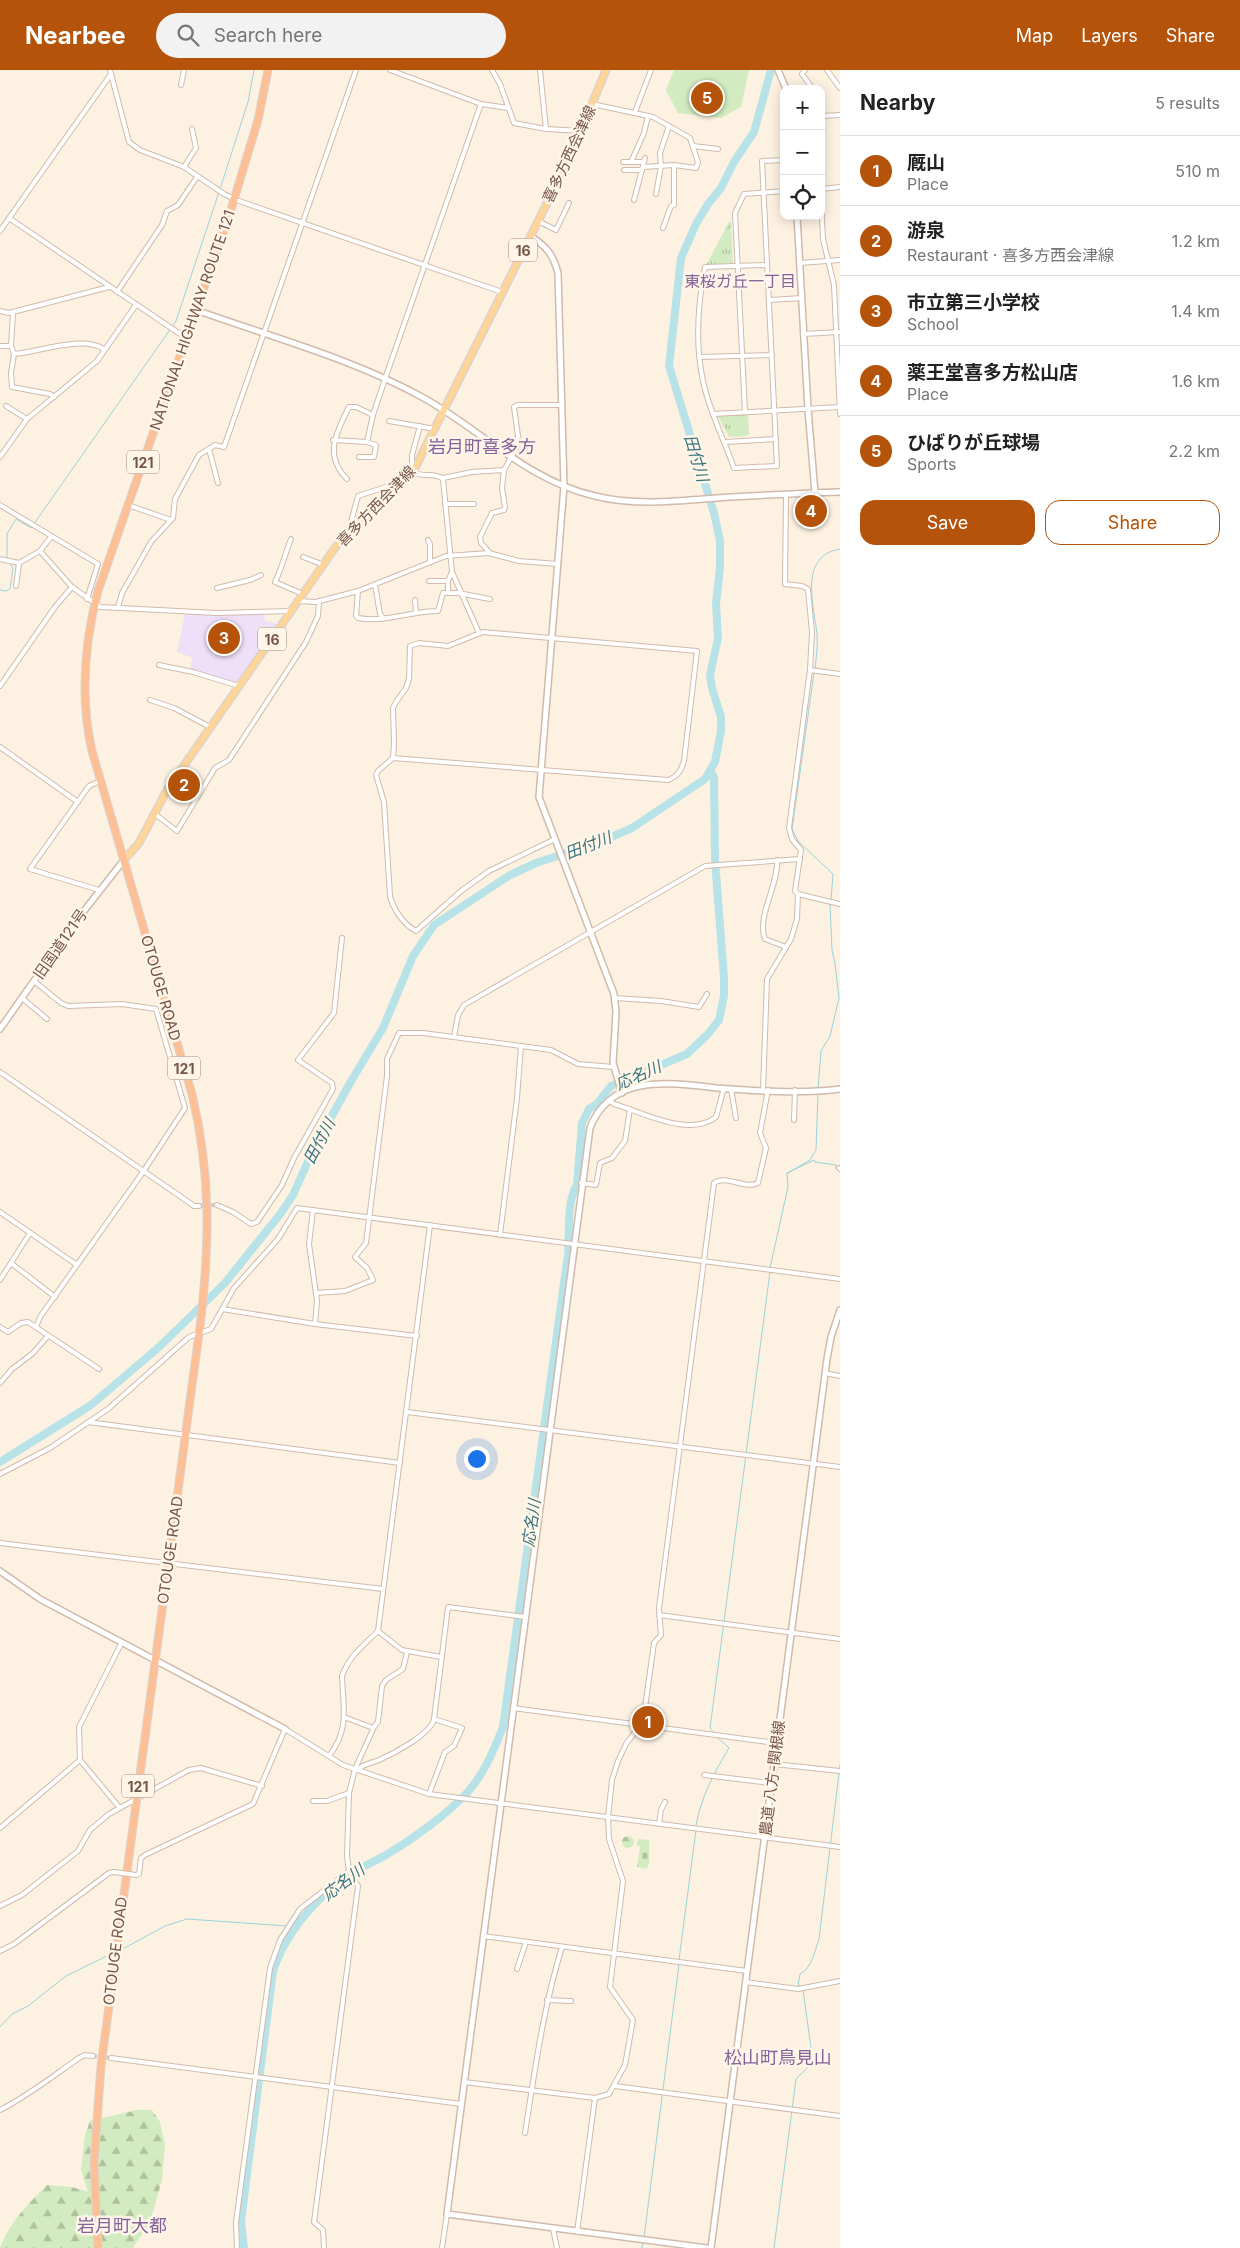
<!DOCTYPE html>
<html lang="en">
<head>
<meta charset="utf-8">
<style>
  body { margin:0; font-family:Inter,"Noto Sans JP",sans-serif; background:#f2f2f2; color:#222 }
  .controls { position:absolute; right:15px; top:15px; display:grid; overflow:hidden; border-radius:10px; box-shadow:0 2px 12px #0003 }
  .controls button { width:45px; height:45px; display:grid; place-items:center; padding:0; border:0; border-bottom:1px solid #e0e0e0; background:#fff; color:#222; font:25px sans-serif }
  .you { position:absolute; left:476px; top:1388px; width:18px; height:18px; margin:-12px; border:4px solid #fff; border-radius:50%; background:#1a73e8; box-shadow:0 0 0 8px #1a73e833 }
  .badge { display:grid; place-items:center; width:32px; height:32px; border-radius:50%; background:#b45309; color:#fff; font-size:16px; font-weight:700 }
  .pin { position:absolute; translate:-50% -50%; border:2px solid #fff; box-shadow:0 1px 5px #0006 }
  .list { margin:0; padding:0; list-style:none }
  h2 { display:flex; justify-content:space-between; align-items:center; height:65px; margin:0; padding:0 20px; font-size:21px }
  h2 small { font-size:16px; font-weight:400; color:#767676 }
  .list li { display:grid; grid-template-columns:32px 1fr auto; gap:15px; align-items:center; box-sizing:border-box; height:70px; padding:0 20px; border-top:1px solid #e0e0e0 }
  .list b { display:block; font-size:19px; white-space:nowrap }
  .list p { margin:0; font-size:16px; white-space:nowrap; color:#767676 }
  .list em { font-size:16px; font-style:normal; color:#767676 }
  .actions { display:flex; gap:10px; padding:15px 20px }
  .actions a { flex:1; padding:11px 0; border:1px solid #b45309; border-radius:15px; text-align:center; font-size:18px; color:#b45309 }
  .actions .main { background:#b45309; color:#fff }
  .icon { flex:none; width:28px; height:28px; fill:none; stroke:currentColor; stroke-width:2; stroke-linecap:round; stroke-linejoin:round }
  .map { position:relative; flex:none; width:840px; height:2178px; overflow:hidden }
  header { display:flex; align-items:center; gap:30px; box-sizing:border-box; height:70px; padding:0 25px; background:#b45309; color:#fff }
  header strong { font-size:24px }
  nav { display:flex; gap:28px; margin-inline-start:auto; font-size:18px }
  .search { width:350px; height:45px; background:#f2f2f2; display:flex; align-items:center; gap:12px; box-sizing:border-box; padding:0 18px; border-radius:28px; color:#767676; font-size:19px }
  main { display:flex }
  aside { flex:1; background:#fff }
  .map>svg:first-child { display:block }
  .education { fill:#efdff9 }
  .grass { fill:url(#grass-tufts) }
  .forest { fill:url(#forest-firs) }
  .cemetery { fill:url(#cemetery-stones) }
  .pitch { fill:#d3ebc0 }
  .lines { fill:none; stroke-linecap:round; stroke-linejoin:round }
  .stream { stroke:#9bd2da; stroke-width:1 }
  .river { stroke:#b6e2e8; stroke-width:8 }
  .minor-tunnel { stroke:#dbcbbb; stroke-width:4; stroke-dasharray:4 2; stroke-linecap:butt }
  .minor-casing { stroke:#d1baab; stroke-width:6 }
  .tertiary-casing { stroke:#d1baab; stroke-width:8 }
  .primary-casing { stroke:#dbd3cf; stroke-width:9 }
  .trunk-casing { stroke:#dbd3cf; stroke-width:9 }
  .minor { stroke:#fff; stroke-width:4 }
  .tertiary { stroke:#fff; stroke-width:5 }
  .primary { stroke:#ffd597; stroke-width:6 }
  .trunk { stroke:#fdc096; stroke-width:7 }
  .minor-bridge-casing { stroke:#d1baab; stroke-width:6; stroke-linecap:butt }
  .minor-bridge { stroke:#fff; stroke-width:4 }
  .labels { text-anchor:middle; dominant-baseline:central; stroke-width:5; stroke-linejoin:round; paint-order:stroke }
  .shield { fill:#fff6e9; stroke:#9f8678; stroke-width:1 }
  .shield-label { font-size:14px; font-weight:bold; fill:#765647 }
  .street-label { font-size:15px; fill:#765647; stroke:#fff6e9 }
  .neighbourhood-label { font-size:16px; fill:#85629a; stroke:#fff6e9 }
  .water-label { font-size:16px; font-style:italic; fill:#3a747c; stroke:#fff6e9 }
  .quarter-label { font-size:18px; fill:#85629a; stroke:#fff6e9 }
</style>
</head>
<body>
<header>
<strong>Nearbee</strong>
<div class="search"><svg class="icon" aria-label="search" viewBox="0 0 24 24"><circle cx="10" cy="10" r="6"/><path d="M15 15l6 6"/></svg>Search here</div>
<nav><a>Map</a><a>Layers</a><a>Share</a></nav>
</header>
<main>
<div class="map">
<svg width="840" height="2178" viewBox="0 0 840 2178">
  <defs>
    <pattern id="grass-tufts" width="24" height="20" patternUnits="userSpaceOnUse" patternTransform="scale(1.25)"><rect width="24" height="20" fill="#d3ebc0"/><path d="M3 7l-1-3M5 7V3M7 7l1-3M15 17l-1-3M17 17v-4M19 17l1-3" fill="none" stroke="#b0c19e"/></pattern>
    <pattern id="forest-firs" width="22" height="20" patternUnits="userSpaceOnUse" patternTransform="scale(1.25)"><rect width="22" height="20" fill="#d3ebc0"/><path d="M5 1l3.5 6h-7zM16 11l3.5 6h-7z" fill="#b0c19e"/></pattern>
    <pattern id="cemetery-stones" width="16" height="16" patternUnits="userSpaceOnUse" patternTransform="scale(1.25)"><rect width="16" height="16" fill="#d3ebc0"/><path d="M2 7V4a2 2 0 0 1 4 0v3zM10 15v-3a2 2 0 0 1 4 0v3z" fill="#b0c19e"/></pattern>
  </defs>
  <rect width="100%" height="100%" fill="#fdf2e2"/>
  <polygon class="education" points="185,543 245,545 264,543 265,551 278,554 237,613 189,600 193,588 177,582"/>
  <g class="grass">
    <polygon points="729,152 731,152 733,193 706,195"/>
    <polygon points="748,343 749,364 747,366 729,367 718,346"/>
  </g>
  <g class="forest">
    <circle cx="628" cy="1772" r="6"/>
    <path d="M137 2040H152L160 2052 165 2074 162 2110 150 2152 133 2178H0C9 2153 29 2133 47 2115L72 2117 88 2122 81 2100 85 2065 90 2051Z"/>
  </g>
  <polygon class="cemetery" points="638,1769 649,1770 649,1793 647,1799 637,1797 640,1776 637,1775"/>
  <polygon class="pitch" points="674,0 749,0 741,37 721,48 678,43 666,20"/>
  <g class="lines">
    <g class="stream">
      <polyline points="220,119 248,32 254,0"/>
      <polyline points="7,488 7,464 16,449 31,458 176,251 219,122"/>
      <polyline points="0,520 6,521 10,519 13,498 9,492"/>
      <path d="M815 599C816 588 818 576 817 564 814 535 798 486 840 479"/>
      <polyline points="814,603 792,759 798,771 833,804 831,830"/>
      <polyline points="818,1020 821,981 830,966 839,928 835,894 832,880 830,834"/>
      <polyline points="787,1103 814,1090 815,1092 836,1095 836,1099 840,1102"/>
      <polyline points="788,1103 810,1090 816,1080 818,1024"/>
      <polyline points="770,1198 788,1117 787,1103"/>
      <polyline points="714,1663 710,1658 770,1202"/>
      <path d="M696 1756C700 1729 715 1701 729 1678L716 1666"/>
      <polyline points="291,1856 296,1857"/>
      <polyline points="119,1881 165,1856 187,1849 287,1856"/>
      <polyline points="679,1890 696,1760"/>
      <path d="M801 1917 798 1915 800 1904C812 1898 815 1880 819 1869L840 1695"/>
      <polyline points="0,1957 12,1944 28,1936 66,1906 113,1883"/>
      <polyline points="644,2168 679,1894"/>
      <polyline points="642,2178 643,2172"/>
      <polyline points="774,2178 796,2009 813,1992 803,1920"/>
    </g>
    <g class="river">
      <polyline points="0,1392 91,1335 158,1278 225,1213 281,1143 293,1125 313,1080 350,1013 383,958 413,886 434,855 510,805 536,793 600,772 632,758 705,709 715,692 721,661 721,647 712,618 710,605 718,568 716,534 720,497 720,471 714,443 669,296 681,188 696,154 708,134 721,118 734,92 754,62 771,0"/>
      <path d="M244 2178 241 2151 273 1901C285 1865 312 1832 343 1809 356 1799 372 1793 386 1785 413 1769 446 1745 467 1723 484 1704 494 1680 503 1657L568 1184C570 1164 566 1132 577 1115L582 1053 589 1039 597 1034 611 1016 687 984 708 964 719 950 724 926V908L715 790 714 707 711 702"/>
    </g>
    <g class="minor-tunnel">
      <polyline points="199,1136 217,1135"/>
      <polyline points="93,1986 111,1988"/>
    </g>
    <g class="minor-casing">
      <g id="minor">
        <polyline points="110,0 129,72 140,80 184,97 224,124 239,131 502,222"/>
        <polyline points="390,0 481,34 508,38"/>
        <polyline points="492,0 500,14 514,53 546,59 581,61"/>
        <polyline points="540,0 546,59"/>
        <polyline points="805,0 802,4 813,19"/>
        <polyline points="827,0 840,18"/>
        <polyline points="181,15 184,0"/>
        <polyline points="592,34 653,47 690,68 698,92 696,98 674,95 674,135 671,136 663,158"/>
        <polyline points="821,38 822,46"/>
        <polyline points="635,42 651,0"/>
        <polyline points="821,46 840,45"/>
        <polyline points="693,76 718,79"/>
        <polyline points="623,92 644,92"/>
        <polyline points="631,92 644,63 648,46"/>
        <polyline points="184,97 196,78 192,59"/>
        <polyline points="643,97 674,95"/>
        <polyline points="624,100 642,100"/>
        <polyline points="821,119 840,117"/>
        <polyline points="656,124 661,96 660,83 669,56"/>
        <polyline points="634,130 645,88"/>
        <polyline points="821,130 823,169 834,215 840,344"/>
        <polyline points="9,148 186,268"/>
        <polyline points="538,151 556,160 569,133"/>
        <polyline points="0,161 111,4"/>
        <polyline points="800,193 840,190"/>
        <path d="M767 195 705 197C698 233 695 274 703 311 709 341 724 369 734 398L777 396 762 91 784 90"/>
        <polyline points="117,222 162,155 167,141 178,135 197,107"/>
        <polyline points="769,230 802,228"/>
        <polyline points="0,241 9,243 109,217"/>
        <path d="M13 243 11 276 14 284C39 282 82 265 104 279"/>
        <polyline points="803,264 840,262"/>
        <polyline points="0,276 11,276"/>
        <polyline points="14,284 11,303 12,317 50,324 54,327"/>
        <polyline points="700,287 772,285"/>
        <polyline points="6,336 27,349"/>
        <polyline points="745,342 735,143 744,124 784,121"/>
        <polyline points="713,344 840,337"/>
        <polyline points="389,351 435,359"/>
        <polyline points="333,370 367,372 376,375 374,387 359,387"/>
        <polyline points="367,372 373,345 385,309 481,34"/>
        <polyline points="725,372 776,369"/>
        <polyline points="209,379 218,413"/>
        <polyline points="0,387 27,349 97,291 136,235"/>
        <polyline points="415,397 412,394 412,385 420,356"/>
        <path d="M413 402C423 408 435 402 443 409L452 502 479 563"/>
        <polyline points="443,408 472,402 504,400"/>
        <path d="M347 409C323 385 337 361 349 337H356L373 345"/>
        <polyline points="445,434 474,434"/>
        <polyline points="0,435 98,494 87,529"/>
        <polyline points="128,435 171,450"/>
        <polyline points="351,459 351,452 358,426 389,416 397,417"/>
        <path d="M291 469C285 484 282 498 275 512L303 524"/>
        <polyline points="428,470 430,474 430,492"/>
        <polyline points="40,481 72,517 100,537 217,543 292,541"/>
        <polyline points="490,483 481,473 480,467 492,443 504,440 505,437 502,418 504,400 516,379 518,366 514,337 517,335 562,335"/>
        <polyline points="303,487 324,495"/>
        <polyline points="0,489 19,493 40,481 51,467"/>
        <polyline points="429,511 448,511"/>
        <polyline points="375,515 380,544 383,548"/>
        <polyline points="16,516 19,493"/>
        <polyline points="217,518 250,510 261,505"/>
        <path d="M358 521 356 546 358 548C385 553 411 541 438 541L443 523H458L490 529"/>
        <polyline points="448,522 448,511 452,502"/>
        <polyline points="415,530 416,543"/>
        <polyline points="298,531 316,532 358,521 446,486 489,483 519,491 558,494"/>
        <polyline points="118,537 122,523 151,472 173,448 175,429 199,385 215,375 224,377 356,0"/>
        <polyline points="159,595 193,602 239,616"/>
        <polyline points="810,600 840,604"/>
        <polyline points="0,616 55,537 72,517"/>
        <polyline points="150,630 174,638 210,657"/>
        <polyline points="0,677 78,732"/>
        <path d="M393 688 668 710C678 706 681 701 684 691L697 581 483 562 448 576 419 573 410 576 409 609 406 618 396 632 393 638 394 673 393 688 378 701 376 705 384 732 390 826C393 839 404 855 416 861L461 821 489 801 555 769"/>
        <polyline points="155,744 177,761 215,698 229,690 306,572 318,546 319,531"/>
        <path d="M777 790C779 814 756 848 765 869L786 877"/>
        <polyline points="99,820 30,799 89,716 100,711"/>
        <polyline points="798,824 840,834"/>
        <polyline points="34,911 61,933 68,936 122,934 156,939 185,1038 143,1102 40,1247 36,1257"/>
        <polyline points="22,928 47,949"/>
        <polyline points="615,928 661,931 699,937 707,924"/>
        <polyline points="454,967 458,945 464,935 705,796 800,789"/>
        <polyline points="0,1002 187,1131 194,1136 199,1136"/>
        <polyline points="731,1019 736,1048"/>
        <polyline points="763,1020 767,909 791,869 797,849 798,824 795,821 801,780 792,769 789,758 810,600 812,562 808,519 802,516 785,514 786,425"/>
        <path d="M609 1030 614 1034C642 1042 690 1068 716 1047L724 1018"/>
        <polyline points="794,1050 795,1020"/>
        <polyline points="839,1098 840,1099"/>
        <polyline points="581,1113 596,1115 600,1093 612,1088 625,1071 630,1039"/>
        <polyline points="217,1135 233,1142 251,1154 257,1152 282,1115 294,1088 333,1019 332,1013 298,990 334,943 342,868"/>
        <polyline points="313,1140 309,1174 317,1231 315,1254"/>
        <polyline points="0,1142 77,1195"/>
        <polyline points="500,1165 517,1028 521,976"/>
        <polyline points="11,1193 55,1227"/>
        <polyline points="0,1210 30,1163"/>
        <polyline points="316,1223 345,1221 373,1210 367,1198 355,1187 366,1173 387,1006 387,989 399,963 423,963 551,980 578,994 613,997"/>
        <polyline points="222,1239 315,1254 417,1266"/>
        <polyline points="0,1257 8,1262 21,1253 28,1252 99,1299"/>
        <polyline points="825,1303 840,1306"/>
        <polyline points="0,1313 12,1299 32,1284 48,1266"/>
        <polyline points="407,1342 840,1397"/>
        <polyline points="88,1352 400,1393"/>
        <polyline points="0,1404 50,1378 108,1339 189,1267 211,1259 234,1218 278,1169 297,1138 840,1209"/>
        <polyline points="0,1473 383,1519"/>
        <polyline points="659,1545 840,1569"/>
        <polyline points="378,1561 402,1580 441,1587"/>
        <polyline points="513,1638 776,1673"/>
        <polyline points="344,1647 373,1658"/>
        <path d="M329 1686C350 1659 343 1637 342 1606 349 1586 364 1575 378 1561L430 1155"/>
        <polyline points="774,1694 840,1701"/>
        <path d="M357 1700C363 1694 371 1693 379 1690 393 1684 431 1664 434 1649"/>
        <polyline points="704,1705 771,1713"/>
        <polyline points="429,1724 445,1682 454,1676 462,1658 434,1649 448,1537 525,1547"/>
        <polyline points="313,1731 327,1731 349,1723"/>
        <polyline points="119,1737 80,1690 79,1657 122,1572"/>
        <polyline points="659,1754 661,1740 665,1732"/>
        <polyline points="0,1758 80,1690"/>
        <polyline points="136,1805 139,1804 141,1788 145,1785 253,1734 285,1659 343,1695 429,1724 840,1777"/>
        <polyline points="0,1836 22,1825 78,1781 90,1760 109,1744 189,1700 201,1698 262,1716"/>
        <polyline points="483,1866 747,1901"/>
        <polyline points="0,1881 14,1874 109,1803 114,1802"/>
        <polyline points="517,1899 526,1872"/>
        <polyline points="745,1912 798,1919 840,1911"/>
        <polyline points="547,1930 571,1931"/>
        <polyline points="111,1988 461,2034"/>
        <path d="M464 2012 595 2028 609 2024 625 1995 633 1950 610 1917 623 1811 609 1769 608 1747 612 1710 618 1691 626 1674 643 1652 654 1573 661 1565 659 1538 714 1113C726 1104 745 1120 758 1113L766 1078 760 1063 768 1020"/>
        <polyline points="615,2016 840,2046"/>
        <path d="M0 2040C28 2026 53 2006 79 1988L85 1985 93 1986"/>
        <path d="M525 2063C535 1999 543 1939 562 1877"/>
        <polyline points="553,2159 557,2178"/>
        <polyline points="577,2162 595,2028"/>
        <polyline points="237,2178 236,2152 270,1898 280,1870 300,1839 349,1801"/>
        <polyline points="324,2178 323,2160 314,2152 358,1816 349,1801 347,1786 349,1723 355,1699 374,1657 378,1652 382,1616 386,1610 403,1599 407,1582"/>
        <polyline points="442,2178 447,2144"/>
      </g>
    </g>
    <g class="tertiary-casing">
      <g id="tertiary">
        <polyline points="778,0 786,19"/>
        <polyline points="797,146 808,339 815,423"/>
        <path d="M530 166C546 176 553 184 558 203L564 416 539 727 614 924 616 942 613 993 622 1023"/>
        <path d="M196 240C271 267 351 288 422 327 480 359 528 411 595 426 639 437 686 430 730 427 767 425 803 423 840 422"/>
        <polyline points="0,959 76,851 124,790"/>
        <polyline points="0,1501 40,1529 285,1659"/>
        <path d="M707 2178 447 2144 590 1058C598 1036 617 1020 640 1016 664 1011 693 1015 717 1018 756 1021 802 1024 840 1019"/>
        <polyline points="711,2178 827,1289 831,1267 840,1240"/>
      </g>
    </g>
    <g class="primary-casing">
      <polyline id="primary" points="124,790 139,773 167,720 339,472 413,402 570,87 606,0"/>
    </g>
    <g class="trunk-casing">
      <path id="trunk" d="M98 2178 94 2093 101 1996 200 1256C210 1175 211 1104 192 1024L92 681C80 627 84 574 98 521L230 143 258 50 268 0"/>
    </g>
    <use href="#minor" class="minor"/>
    <use href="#tertiary" class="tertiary"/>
    <use href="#primary" class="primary"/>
    <use href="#trunk" class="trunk"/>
    <g class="minor-bridge-casing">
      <polyline id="minor-bridge" points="114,1802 136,1805"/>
    </g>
    <use href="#minor-bridge" class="minor-bridge"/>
  </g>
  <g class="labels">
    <g class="shield">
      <rect x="509" y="168.5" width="28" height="23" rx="4"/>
      <rect x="127" y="380.5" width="32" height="23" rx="4"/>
      <rect x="258" y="557.5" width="28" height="23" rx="4"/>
      <rect x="168" y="986.5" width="32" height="23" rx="4"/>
      <rect x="122" y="1704.5" width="32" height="23" rx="4"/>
    </g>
    <g class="shield-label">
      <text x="523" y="180">16</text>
      <text x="143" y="392">121</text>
      <text x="272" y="569">16</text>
      <text x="184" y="998">121</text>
      <text x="138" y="1716">121</text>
    </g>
    <g class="street-label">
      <text transform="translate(569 84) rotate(-65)">喜多方西会津線</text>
      <text transform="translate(192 250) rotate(-71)">NATIONAL HIGHWAY ROUTE 121</text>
      <text transform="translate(376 436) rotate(-46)">喜多方西会津線</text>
      <text transform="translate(60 874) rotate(-55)">旧国道121号</text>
      <text transform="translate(161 918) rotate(74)">OTOUGE ROAD</text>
      <text transform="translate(170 1480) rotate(-82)">OTOUGE ROAD</text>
      <text transform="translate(772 1708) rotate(-83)">農道 八方-関根線</text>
      <text transform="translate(115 1881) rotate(-83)">OTOUGE ROAD</text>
    </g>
    <g class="neighbourhood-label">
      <text x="740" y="211">東桜ガ丘一丁目</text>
    </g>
    <g class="water-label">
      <text transform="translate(697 388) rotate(73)">田付川</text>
      <text transform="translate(588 775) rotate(-21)">田付川</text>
      <text transform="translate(638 1005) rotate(-24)">応名川</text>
      <text transform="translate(319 1071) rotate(-62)">田付川</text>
      <text transform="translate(531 1453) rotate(-82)">応名川</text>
      <text transform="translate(343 1812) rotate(-37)">応名川</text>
    </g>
    <g class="quarter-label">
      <text x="482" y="376">岩月町喜多方</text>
      <text x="778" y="1987">松山町鳥見山</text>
      <text x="122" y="2155">岩月町大都</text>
    </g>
  </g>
</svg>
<div class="controls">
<button>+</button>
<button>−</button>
<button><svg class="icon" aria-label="locate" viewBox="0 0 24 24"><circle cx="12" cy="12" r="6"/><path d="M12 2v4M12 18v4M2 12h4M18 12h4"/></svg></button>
</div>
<div class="you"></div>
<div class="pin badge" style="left:648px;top:1652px">1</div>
<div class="pin badge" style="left:184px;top:715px">2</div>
<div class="pin badge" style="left:224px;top:568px">3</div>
<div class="pin badge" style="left:811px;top:441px">4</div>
<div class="pin badge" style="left:707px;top:28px">5</div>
</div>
<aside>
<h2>Nearby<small>5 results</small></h2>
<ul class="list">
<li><span class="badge">1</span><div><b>厩山</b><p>Place</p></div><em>510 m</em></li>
<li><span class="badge">2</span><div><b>游泉</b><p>Restaurant · 喜多方西会津線</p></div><em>1.2 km</em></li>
<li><span class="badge">3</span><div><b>市立第三小学校</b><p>School</p></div><em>1.4 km</em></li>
<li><span class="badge">4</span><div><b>薬王堂喜多方松山店</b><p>Place</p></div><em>1.6 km</em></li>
<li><span class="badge">5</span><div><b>ひばりが丘球場</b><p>Sports</p></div><em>2.2 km</em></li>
</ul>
<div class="actions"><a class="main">Save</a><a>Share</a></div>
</aside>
</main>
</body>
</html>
